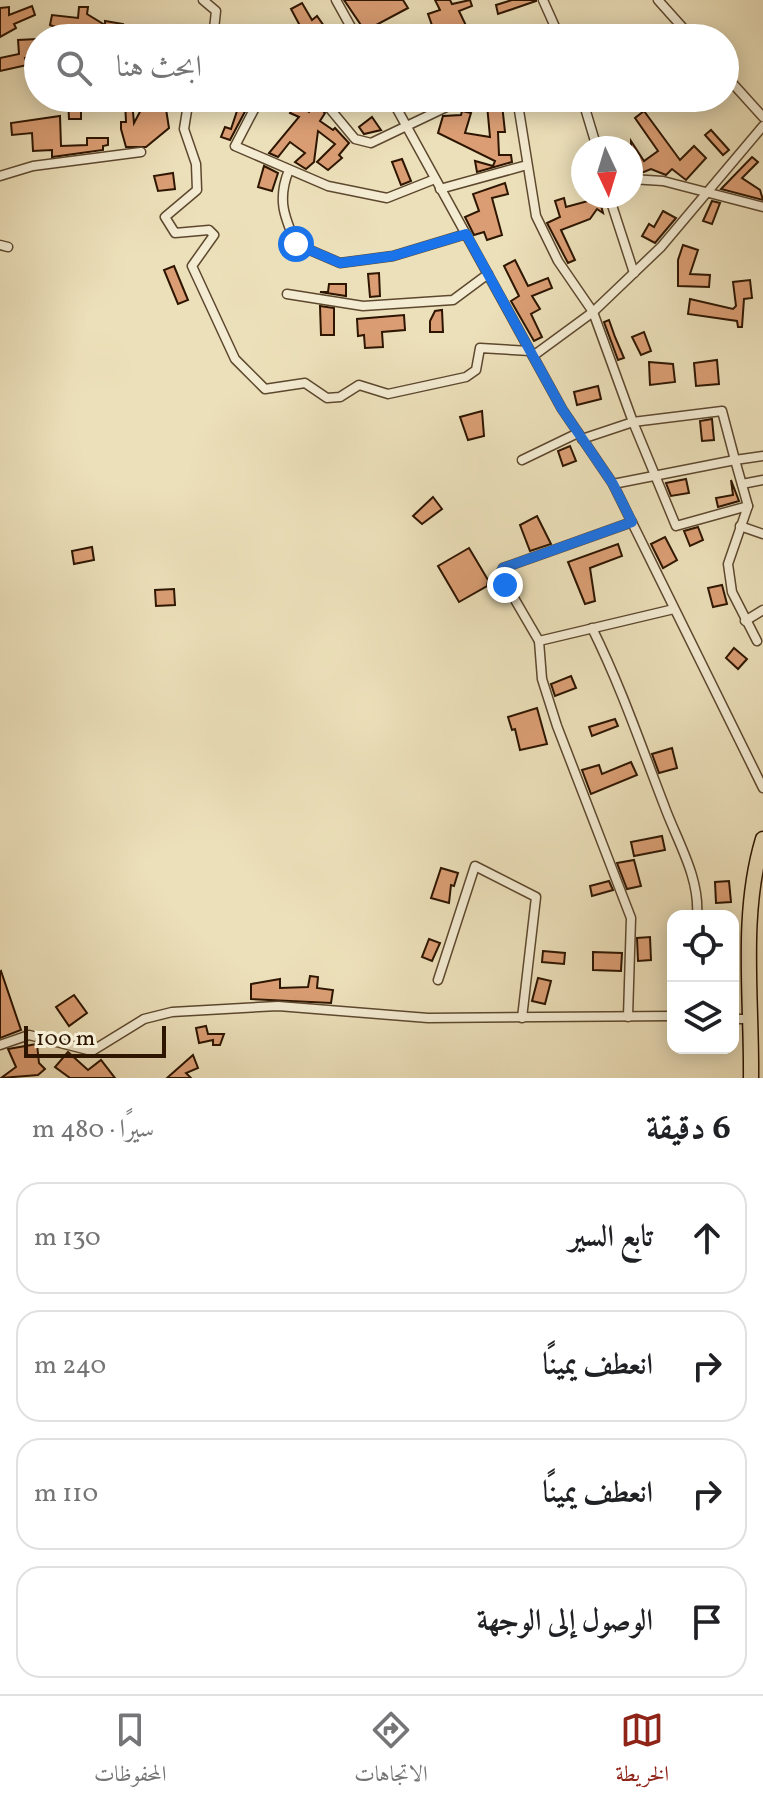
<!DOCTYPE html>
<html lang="ar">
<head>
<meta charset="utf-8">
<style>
  body { margin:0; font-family:Vollkorn,Amiri,serif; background:#f6f6f6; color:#202124; direction:rtl }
  .controls { position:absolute; right:24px; bottom:24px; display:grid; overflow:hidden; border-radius:16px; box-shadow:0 4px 20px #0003 }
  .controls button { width:72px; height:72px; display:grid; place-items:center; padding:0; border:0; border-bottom:2px solid #e0e0e0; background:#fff; color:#202124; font:40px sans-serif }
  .compass { position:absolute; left:571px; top:136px; width:72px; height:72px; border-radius:50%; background:#fff; box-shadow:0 4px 20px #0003; rotate:176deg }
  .scale { position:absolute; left:24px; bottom:20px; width:142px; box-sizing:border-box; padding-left:8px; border:4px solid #2d1500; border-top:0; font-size:22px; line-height:28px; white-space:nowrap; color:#2d1500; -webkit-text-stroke:6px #f3ebd2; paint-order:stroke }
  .stop { position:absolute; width:24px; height:24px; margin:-18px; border:6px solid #1a73e8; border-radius:50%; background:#fff }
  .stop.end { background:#1a73e8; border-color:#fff; box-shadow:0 2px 8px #0008 }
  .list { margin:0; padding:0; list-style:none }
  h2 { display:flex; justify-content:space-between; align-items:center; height:104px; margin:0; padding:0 32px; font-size:34px }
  h2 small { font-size:26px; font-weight:400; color:#757577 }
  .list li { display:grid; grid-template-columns:52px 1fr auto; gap:24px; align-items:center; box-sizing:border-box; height:112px; margin:0 16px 16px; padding:0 16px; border:2px solid #e0e0e0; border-radius:24px }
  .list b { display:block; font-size:30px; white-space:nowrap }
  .list em { font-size:26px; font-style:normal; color:#757577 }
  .icon { flex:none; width:44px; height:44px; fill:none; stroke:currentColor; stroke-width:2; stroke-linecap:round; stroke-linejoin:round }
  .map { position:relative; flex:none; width:763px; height:1078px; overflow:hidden; direction:ltr }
  .search { position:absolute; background:#fff; box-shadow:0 4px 20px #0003; left:24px; right:24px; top:24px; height:88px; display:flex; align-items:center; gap:20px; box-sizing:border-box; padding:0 28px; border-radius:44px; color:#757577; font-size:30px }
  .sheet { height:616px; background:#fff }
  nav { display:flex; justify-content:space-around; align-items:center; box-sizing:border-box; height:112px; border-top:2px solid #e0e0e0; background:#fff; font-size:22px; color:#757577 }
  nav a { display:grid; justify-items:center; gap:4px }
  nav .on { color:#8f2418 }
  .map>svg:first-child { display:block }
  .building { fill:#db9e74; stroke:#2d1500; stroke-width:2 }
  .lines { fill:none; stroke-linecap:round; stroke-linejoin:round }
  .minor-casing { stroke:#5d482e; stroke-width:11 }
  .primary-casing { stroke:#2d1500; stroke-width:17 }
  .minor { stroke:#f3ebd2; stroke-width:8 }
  .primary { stroke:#ece0ba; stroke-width:14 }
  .route { stroke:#1a73e8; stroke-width:10 }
</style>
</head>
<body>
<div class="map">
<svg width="763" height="1078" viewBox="0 0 763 1078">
  <rect width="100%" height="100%" fill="#ece0ba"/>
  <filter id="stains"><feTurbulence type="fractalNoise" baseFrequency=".0025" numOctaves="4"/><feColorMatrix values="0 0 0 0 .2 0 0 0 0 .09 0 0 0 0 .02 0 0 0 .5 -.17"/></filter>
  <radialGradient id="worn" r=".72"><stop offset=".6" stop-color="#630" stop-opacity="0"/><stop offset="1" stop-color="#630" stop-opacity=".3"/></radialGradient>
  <g class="building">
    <polygon points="344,0 403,0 408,8 365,31"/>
    <polygon points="435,0 450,0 452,4 470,0 472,6 459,11 472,38 417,38 434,31 428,14 440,10"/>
    <polygon points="512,0 536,0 536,1 498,14 496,5"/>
    <polygon points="302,3 312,20 317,16 324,26 306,37 291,9"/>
    <polygon points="32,6 35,15 14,24 16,28 0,37 0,8 9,7 9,15"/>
    <polygon points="79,7 88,7 87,14 105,25 105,21 123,24 121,34 78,26 72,30 61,29 50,25 52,15 78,18"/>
    <polygon points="37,39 37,57 25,58 27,65 0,71 0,58 19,54 18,40"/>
    <polygon points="68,98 101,98 102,110 81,111 81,119 69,119"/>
    <polygon points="241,99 250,102 230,140 221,137 225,127 231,129"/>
    <polygon points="125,101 132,101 134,123 143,106 166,109 169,128 146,147 126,147 121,129 121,122 126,122"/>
    <polygon points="315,102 325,113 320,121 333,130 335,128 349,143 339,155 342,158 328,170 317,162 335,144 318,131 314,162 306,169 295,162 305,153 290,142 278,157 269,153 299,117 290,113 295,104 309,112"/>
    <polygon points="502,104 505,132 498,132 499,155 511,155 512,162 477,172 475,161 493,166 495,161 438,133 443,116 461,115 462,111 471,113 465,133 490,137 487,105"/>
    <polygon points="644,111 680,160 694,146 706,158 686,180 672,169 666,175 651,169 641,173 634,163 631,165 631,141 644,161 658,151 635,118"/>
    <polygon points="60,116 61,146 87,145 87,138 108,138 108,145 103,146 103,150 52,157 52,150 33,151 32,133 12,135 11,123"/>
    <polygon points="372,117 381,130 364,134 359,127"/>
    <polygon points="711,130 729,150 723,155 705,135"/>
    <polygon points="752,157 758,162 742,178 760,190 763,200 721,189"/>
    <polygon points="402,159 411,181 401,185 392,162"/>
    <polygon points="264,166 278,173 272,191 258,187"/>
    <polygon points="173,173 175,189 158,191 154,176"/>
    <polygon points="505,183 508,194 492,198 502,235 487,240 484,232 474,235 465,217 479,211 473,194"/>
    <polygon points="564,198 566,207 599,198 603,213 597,209 590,219 561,230 575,260 568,263 547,223 560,217 555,201"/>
    <polygon points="712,201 720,203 712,224 703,221"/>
    <polygon points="663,211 676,218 655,243 642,236 649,224 654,227"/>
    <polygon points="683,245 698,250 690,274 710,275 709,287 678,286 678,260"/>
    <polygon points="515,260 528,286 548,278 552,288 532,296 540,309 531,314 542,337 534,341 511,301 519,296 504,266"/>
    <polygon points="174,266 188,300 178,304 164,270"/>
    <polygon points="379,273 380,296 370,297 368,274"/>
    <polygon points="750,280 752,298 744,299 742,327 738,327 737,321 688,314 690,299 733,309 736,306 733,282"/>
    <polygon points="329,284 346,284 346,296 320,292 328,292"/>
    <polygon points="320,306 334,308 334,335 321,335"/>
    <polygon points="442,310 443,332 430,332 430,321 435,311"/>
    <polygon points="404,315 405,330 382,332 383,347 365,348 364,335 358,336 357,319"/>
    <polygon points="609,320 615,337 624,358 618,360 604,322"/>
    <polygon points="644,332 651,351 641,355 632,337"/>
    <polygon points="717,360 719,384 696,386 694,363"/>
    <polygon points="649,362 673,364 675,382 650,385"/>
    <polygon points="598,386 601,399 577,405 574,392"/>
    <polygon points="482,411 484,436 468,440 460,417"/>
    <polygon points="712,419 714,440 702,441 700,421"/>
    <polygon points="570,446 576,461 563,466 558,451"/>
    <polygon points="686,479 689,493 671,496 666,483"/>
    <polygon points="731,480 739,501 718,507 716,498 733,495"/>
    <polygon points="433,497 442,509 422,524 413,516"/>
    <polygon points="537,516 551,544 530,551 520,525"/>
    <polygon points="698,527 703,540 690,546 684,531"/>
    <polygon points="665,537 677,560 663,568 651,544"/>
    <polygon points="618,544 622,556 590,568 595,601 585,604 568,562"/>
    <polygon points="92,547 94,560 74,564 72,551"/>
    <polygon points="469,548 488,580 487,586 459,602 438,566"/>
    <polygon points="722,585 727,604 713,607 708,588"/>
    <polygon points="174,589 175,605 156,606 155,590"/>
    <polygon points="734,648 747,659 738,669 726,658"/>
    <polygon points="571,676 576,688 555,696 551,684"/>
    <polygon points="537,708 547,744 520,750 515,729 512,730 508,717"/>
    <polygon points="615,719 618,726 592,736 589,727"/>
    <polygon points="672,748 677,768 659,773 652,754"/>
    <polygon points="631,762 637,775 591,794 582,770 599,765 602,774"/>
    <polygon points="662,836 665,850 634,856 631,842"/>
    <polygon points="634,860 641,886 627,889 617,863"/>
    <polygon points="441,868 458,873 454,886 451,885 449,903 431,898"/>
    <polygon points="609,881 613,890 592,896 590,886"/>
    <polygon points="729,881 731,902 716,903 715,882"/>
    <polygon points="650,937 651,960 638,961 637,938"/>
    <polygon points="429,939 440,943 432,961 422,957"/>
    <polygon points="543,951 565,953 564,964 542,962"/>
    <polygon points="593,952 622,953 621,971 593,970"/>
    <polygon points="1,971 21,1030 0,1038 0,972"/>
    <polygon points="310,976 318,977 317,988 333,990 331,1003 251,999 251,984 280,979 280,988 308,987"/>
    <polygon points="538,978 551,981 545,1004 532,1001"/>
    <polygon points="74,995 87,1013 69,1026 56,1007"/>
    <polygon points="206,1026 208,1034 224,1034 220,1045 213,1045 213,1040 199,1043 196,1028"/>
    <polygon points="37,1044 39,1063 45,1069 38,1075 1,1078 16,1067 8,1049"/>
    <polygon points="68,1052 88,1070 101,1060 115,1078 70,1078 55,1067"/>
    <polygon points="193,1055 198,1068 186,1073 191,1078 167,1078"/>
  </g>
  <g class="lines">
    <g class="minor-casing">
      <g id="minor">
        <polyline points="203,0 216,11 213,38"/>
        <polyline points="336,0 357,38"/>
        <polyline points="543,0 560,38"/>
        <polyline points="658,0 692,38"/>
        <polyline points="725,75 763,117"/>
        <polyline points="189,98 184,129 196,164 197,190 165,217 175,233 209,230 214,235 192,266 235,359 265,389 305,383 327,398 340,397 359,385 388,394 466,377 476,370 480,348 530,351"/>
        <polyline points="260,98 235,146 328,186 387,198 435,179"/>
        <polyline points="321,98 355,139 371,143 457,102 478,98"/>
        <polyline points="391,98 562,409 613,484 763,788"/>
        <polyline points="517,98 536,216 558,261 593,312 633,422 582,439"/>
        <polyline points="582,98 597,148"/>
        <path d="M289 170C277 199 284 216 296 244L340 263 393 256 466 234"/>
        <polyline points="0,176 33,166 141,152"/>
        <polyline points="631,179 663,181 763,207"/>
        <polyline points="440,189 527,165"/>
        <polyline points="609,196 634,273"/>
        <polyline points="0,245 8,247"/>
        <polyline points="287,294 363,306 453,300 488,274"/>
        <polyline points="533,356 593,312 661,247 763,126"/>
        <polyline points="522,460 578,433"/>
        <polyline points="613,484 735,460 748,506 728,564 732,592 757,641"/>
        <polyline points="742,484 763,480"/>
        <polyline points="748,506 676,526 633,422 722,411 735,460 763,456"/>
        <polyline points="740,526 763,534"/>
        <polyline points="745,621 763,610"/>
        <path d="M592 628C622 689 640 743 664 805 677 841 700 877 697 916"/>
        <polyline points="539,641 500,574 503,568 632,522"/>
        <polyline points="438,980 475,866 536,897 522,1018"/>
        <polyline points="628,1017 631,918 557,726 542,679 539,641 674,609"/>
        <polyline points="733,1019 750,1019"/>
        <polyline points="0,1045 29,1035 92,1051 144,1019 172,1012 278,1006 428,1018 673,1016"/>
      </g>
    </g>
    <g class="primary-casing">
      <path id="primary" d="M751 1078C752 999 740 915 763 839"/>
    </g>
    <use href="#minor" class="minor"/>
    <use href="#primary" class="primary"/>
  </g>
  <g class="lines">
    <polyline class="route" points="296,244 340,263 393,256 466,234 562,409 613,484 632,522 503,568 500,574 505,585"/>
  </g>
  <rect width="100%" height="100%" filter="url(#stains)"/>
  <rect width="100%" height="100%" fill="url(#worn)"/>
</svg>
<div class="controls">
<button><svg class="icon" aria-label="locate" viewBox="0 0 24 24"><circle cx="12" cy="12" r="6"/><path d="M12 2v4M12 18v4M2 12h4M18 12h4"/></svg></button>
<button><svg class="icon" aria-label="layers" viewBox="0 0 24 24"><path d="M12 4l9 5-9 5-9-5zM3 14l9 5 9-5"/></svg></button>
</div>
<svg class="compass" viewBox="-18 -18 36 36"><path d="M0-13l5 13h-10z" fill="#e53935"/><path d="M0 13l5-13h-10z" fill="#757577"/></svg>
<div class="scale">100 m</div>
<div class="stop" style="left:296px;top:244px"></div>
<div class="stop end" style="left:505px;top:585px"></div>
<div class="search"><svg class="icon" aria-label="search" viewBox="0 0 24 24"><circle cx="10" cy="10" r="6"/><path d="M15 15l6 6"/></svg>ابحث هنا</div>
</div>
<section class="sheet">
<h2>6 دقيقة<small>سيرًا · 480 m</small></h2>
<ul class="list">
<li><svg class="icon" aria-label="ahead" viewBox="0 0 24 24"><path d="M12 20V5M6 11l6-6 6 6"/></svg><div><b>تابع السير</b></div><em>130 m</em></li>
<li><svg class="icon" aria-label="right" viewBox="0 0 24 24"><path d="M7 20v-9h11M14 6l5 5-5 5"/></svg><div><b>انعطف يمينًا</b></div><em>240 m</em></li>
<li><svg class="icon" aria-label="right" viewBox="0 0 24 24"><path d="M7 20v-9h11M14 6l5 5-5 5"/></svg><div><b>انعطف يمينًا</b></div><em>110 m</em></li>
<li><svg class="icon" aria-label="arrive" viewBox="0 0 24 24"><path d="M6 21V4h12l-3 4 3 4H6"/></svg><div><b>الوصول إلى الوجهة</b></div></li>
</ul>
</section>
<nav>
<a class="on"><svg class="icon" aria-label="map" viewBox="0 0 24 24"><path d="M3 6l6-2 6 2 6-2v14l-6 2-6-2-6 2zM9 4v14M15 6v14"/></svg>الخريطة</a>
<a><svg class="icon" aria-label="directions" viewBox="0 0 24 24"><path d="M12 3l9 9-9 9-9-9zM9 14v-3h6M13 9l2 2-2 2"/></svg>الاتجاهات</a>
<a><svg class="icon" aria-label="saved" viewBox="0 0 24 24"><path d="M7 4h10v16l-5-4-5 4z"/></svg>المحفوظات</a>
</nav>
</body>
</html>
